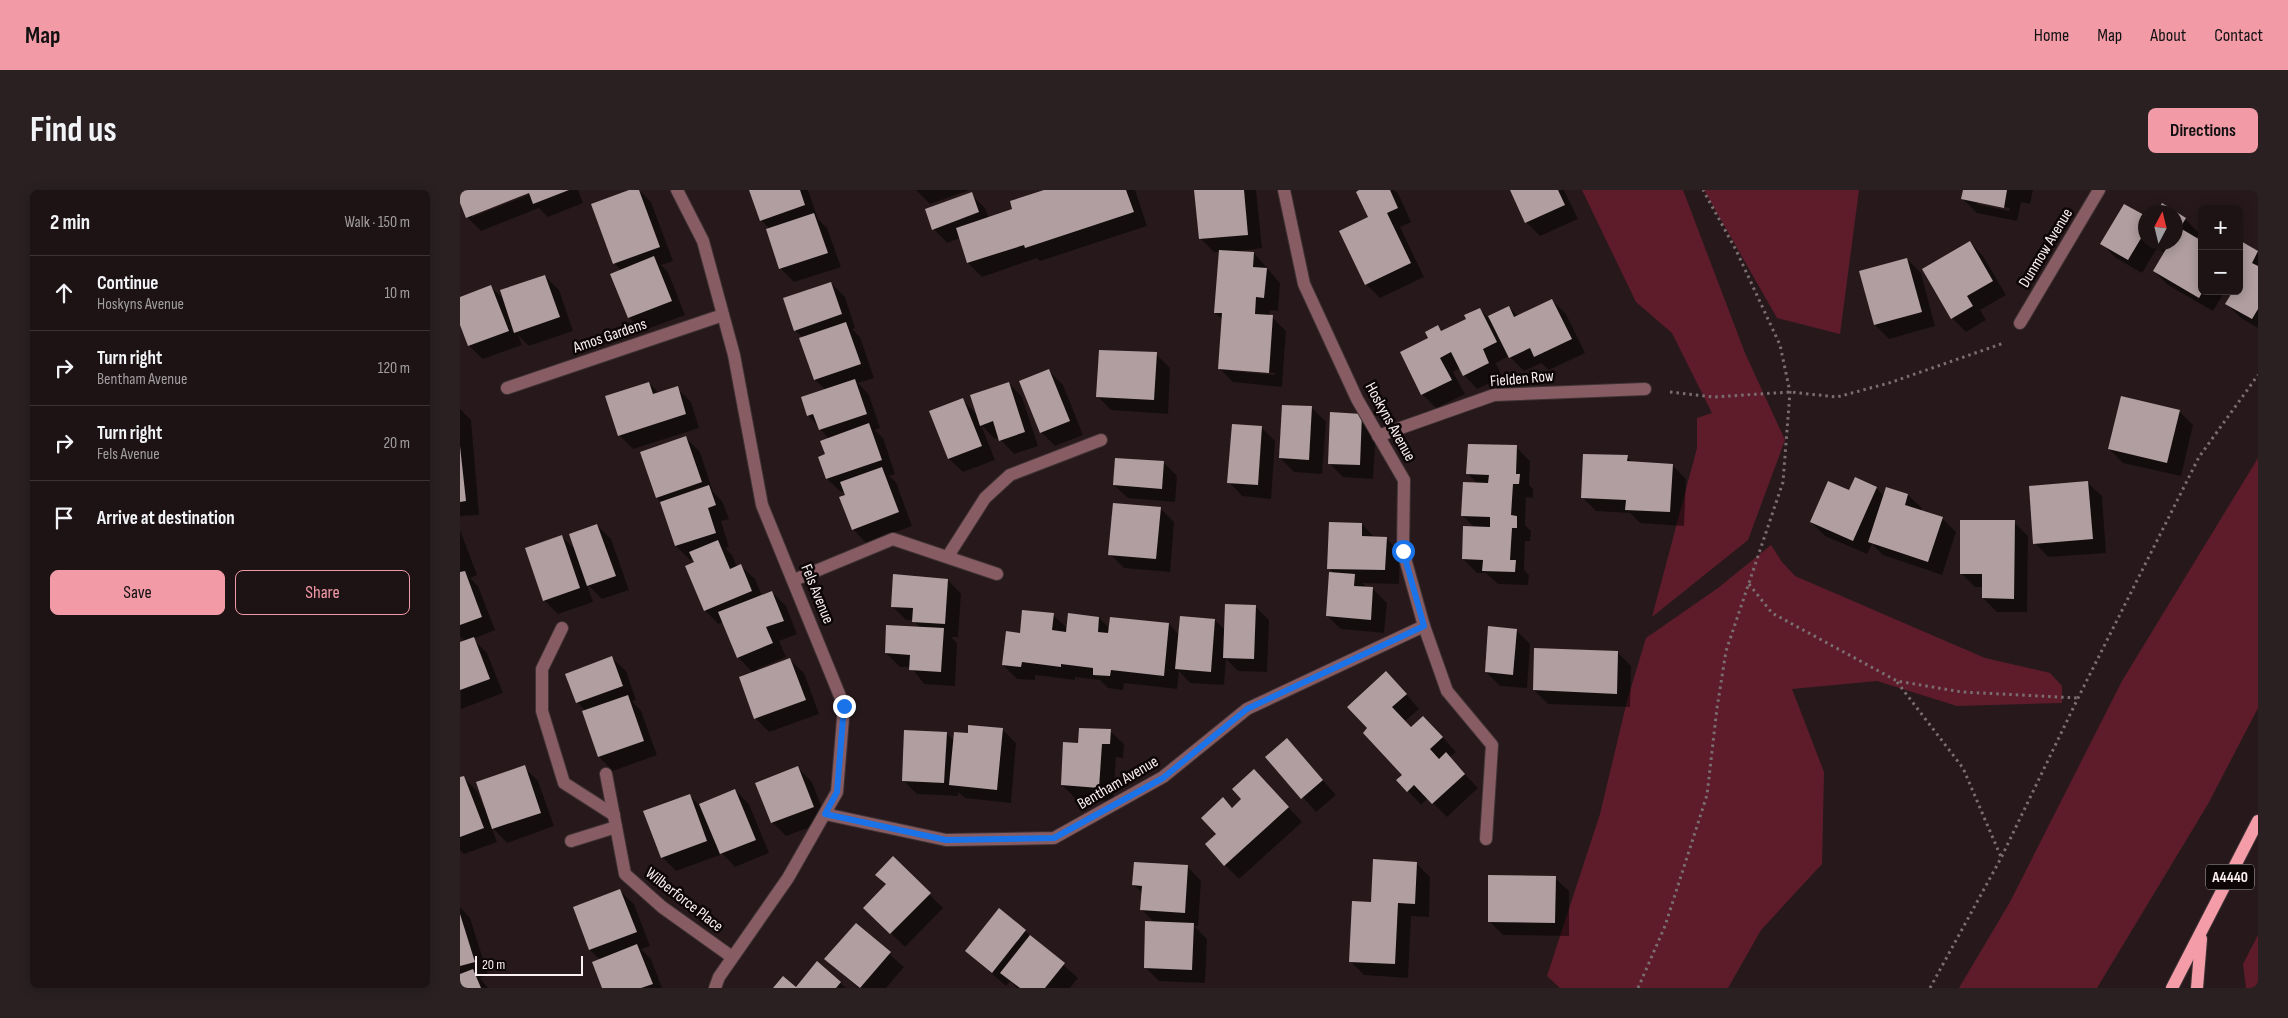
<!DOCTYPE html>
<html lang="en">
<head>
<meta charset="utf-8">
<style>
  body { margin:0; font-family:"Sofia Sans Condensed",sans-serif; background:#2a2022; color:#f1f3f6 }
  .controls { position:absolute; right:15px; top:15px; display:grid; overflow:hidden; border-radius:8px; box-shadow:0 2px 12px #0003 }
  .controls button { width:45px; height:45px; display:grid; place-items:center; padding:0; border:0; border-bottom:1px solid #3b3234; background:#1d1314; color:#f1f3f6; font:25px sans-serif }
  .compass { position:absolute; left:1678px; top:15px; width:45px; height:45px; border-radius:50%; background:#1d1314; box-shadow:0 2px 12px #0003; rotate:7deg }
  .scale { position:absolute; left:15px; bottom:12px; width:108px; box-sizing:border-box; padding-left:5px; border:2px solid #faf0f1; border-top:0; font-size:14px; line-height:18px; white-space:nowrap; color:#faf0f1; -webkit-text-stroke:4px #0c0607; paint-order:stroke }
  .stop { position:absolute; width:15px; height:15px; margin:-11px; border:4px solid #1a73e8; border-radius:50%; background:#fff }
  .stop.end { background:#1a73e8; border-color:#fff; box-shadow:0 1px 5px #0008 }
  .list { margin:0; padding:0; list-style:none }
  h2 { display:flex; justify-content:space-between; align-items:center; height:65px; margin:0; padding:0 20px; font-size:21px }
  h2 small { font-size:16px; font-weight:400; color:#a09ea0 }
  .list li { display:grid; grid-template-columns:32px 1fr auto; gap:15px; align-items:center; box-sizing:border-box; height:75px; padding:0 20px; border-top:1px solid #3b3234 }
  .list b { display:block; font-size:19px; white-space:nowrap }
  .list p { margin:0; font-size:16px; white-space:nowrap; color:#a09ea0 }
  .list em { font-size:16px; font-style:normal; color:#a09ea0 }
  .actions { display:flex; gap:10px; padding:15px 20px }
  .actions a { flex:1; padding:11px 0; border:1px solid #f39aa7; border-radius:8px; text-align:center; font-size:18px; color:#f39aa7 }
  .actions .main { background:#f39aa7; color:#111 }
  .icon { flex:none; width:28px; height:28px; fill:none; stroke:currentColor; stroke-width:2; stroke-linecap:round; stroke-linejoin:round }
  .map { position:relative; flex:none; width:1798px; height:798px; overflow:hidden; border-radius:8px }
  header { display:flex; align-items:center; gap:30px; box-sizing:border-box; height:70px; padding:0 25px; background:#f39aa7; color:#111 }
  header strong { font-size:24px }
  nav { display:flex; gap:28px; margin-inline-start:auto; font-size:18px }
  .intro { display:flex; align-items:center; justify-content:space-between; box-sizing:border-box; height:120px; padding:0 30px }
  h1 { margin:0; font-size:35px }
  .button { padding:12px 22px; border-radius:8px; background:#f39aa7; color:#111; font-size:18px; font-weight:700 }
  main { display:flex; gap:30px; padding:0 30px }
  aside { flex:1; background:#1d1314; border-radius:8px; box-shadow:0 2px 12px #0003 }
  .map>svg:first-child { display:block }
  .green { fill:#5e1c2b }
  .shadow { fill:#0007; fill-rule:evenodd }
  .building { fill:#b09ea0 }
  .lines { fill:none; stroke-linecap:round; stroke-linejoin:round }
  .minor-casing { stroke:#403335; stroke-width:14 }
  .major-casing { stroke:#403335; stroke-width:14 }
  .path { stroke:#7a6e70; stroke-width:3; stroke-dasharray:2.5 4; stroke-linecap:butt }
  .minor { stroke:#875d63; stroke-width:12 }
  .major { stroke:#f49da9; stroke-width:12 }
  .route { stroke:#1a73e8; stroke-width:6 }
  .labels { text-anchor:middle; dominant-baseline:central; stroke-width:5; stroke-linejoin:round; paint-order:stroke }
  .shield { fill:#0c0607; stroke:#b3aaab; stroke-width:1 }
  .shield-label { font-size:15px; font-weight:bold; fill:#faf0f1 }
  .street-label { font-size:16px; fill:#faf0f1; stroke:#0c0607 }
</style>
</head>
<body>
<header>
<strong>Map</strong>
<nav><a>Home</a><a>Map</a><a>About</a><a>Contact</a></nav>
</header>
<div class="intro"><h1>Find us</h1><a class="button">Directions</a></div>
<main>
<aside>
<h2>2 min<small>Walk · 150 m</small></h2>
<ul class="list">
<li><svg class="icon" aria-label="ahead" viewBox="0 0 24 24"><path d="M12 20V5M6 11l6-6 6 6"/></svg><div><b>Continue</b><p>Hoskyns Avenue</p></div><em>10 m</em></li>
<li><svg class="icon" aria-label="right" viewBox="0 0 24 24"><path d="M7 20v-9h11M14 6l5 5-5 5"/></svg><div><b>Turn right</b><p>Bentham Avenue</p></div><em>120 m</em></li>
<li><svg class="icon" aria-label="right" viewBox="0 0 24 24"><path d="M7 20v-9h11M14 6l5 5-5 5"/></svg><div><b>Turn right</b><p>Fels Avenue</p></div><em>20 m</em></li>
<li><svg class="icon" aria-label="arrive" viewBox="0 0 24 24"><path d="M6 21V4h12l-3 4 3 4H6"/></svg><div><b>Arrive at destination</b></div></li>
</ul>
<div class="actions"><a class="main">Save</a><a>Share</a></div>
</aside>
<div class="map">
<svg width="1798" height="798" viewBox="0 0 1798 798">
  <rect width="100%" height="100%" fill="#27191b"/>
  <g class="green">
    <polygon points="1122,0 1223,0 1285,163 1325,250 1288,350 1192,427 1237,258 1237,228 1252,223 1212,143 1176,112"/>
    <polygon points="1244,0 1399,0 1380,144 1317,128"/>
    <polygon points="1798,268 1798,518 1748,614 1637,798 1499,798 1550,712 1662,491"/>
    <polygon points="1311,355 1322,372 1335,386 1525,468 1590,483 1602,496 1602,513 1497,516 1417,491 1332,499 1364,582 1362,674 1301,740 1268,798 1100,798 1087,786 1140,624 1167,511 1186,448 1258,398"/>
    <polygon points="1798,745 1798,798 1786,798 1783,774"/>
  </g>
  <g class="shadow">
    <polygon points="0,0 74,0 12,24 12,27 76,2 75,0 118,0 123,13 88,27 79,18 21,41 7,27 0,10"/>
    <polygon points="172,0 179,0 191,12 213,71 201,75 208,82 225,125 182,141 169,127 162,81 154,73"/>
    <polygon points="290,0 348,0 358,29 367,38 381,77 334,92 321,79 307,40 310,39 301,30"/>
    <polygon points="456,0 510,0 470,14"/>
    <polygon points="587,0 675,0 687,36 580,71 577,68 522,87 508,73 500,48 487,53 474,39 511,4 525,18 529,28 554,20"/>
    <path d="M735 0H796L802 58 774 62 794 63 820 93 818 121 810 120 809 127H812L826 141 822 197 773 192 759 178 763 130 755 123 760 62H754L740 48ZM772 179 815 183V185L772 181Z"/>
    <polygon points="902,0 934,0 938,3 951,32 940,37 964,87 920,108 906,94 910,28"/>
    <polygon points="1051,0 1104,0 1118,29 1080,46 1066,32"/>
    <path d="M1505 0H1573L1570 14 1561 12 1557 31 1517 23 1503 9ZM1517 11 1550 18 1549 21 1517 14Z"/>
    <polygon points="1716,23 1725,29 1739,43 1736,49 1742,101 1765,101 1753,121 1708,95 1694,81 1705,63 1697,58 1682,83 1656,68 1642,54 1686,28 1686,52 1716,52"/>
    <polygon points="1779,51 1798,63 1798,138 1781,128 1767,114 1779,101"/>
    <polygon points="1510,52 1523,66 1546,105 1520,120 1526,130 1506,142 1492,128"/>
    <polygon points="1447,69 1461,83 1475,136 1429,149 1415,135"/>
    <polygon points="85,86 99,100 113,141 69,156 58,145 62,155 23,169 9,156 0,132 0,109 31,97 45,110"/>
    <polygon points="371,93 385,107 395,138 392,139 400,147 414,188 398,193 409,205 420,238 415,240 423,248 435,284 429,286 436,292 452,336 406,353 393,339 385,301 381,302 367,289 369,249 348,225 366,200 355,190 343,148 335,140"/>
    <polygon points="1092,110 1106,124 1125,163 1089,180 1081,173 1064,181 1049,166 1036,173 1042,187 1017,199 1004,185 1000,178 993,182 1005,204 976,218 962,204 970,148 978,137 982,141 1007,129 1020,119 1032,132 1049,117 1058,126"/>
    <polygon points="696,164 710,178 708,224 651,220 637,206"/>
    <polygon points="589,181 603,195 623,245 595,256 581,242"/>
    <polygon points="189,193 200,204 217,198 231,212 239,238 173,259 159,245"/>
    <polygon points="549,193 562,207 578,256 554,264 539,248 535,249 521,235 535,270 503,282 489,269 502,209 517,225"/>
    <polygon points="852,218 866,232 862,284 834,282 820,268"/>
    <polygon points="0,219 11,230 19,325 0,326"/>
    <polygon points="1719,221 1733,235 1721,286 1663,273 1649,259"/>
    <polygon points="902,225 916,239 913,289 883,287 869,273"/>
    <polygon points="801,237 815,251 811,309 782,306 769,292"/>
    <polygon points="226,248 240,262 253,302 262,311 269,329 261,331 269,357 265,358 272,365 277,377 281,376 295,389 302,406 312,402 326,416 337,444 319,451 326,467 297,479 298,481 330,470 344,483 359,524 309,542 295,528 293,483 278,467 263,432 258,434 245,420 233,368 230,370 216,356 201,312 197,308"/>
    <polygon points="1056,257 1070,271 1069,295 1073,299 1073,308 1066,307 1065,335 1071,341 1070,351 1065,351 1064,380 1069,385 1068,395 1038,394 1026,383 1017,383 1003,369 1014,337 1003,326 1018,294 1007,283"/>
    <polygon points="1167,267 1173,273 1212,275 1226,289 1224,336 1180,333 1170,323 1136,321 1122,307"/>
    <polygon points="703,272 717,286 715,312 668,308 654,295"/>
    <polygon points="1628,293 1642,306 1646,363 1588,367 1575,353"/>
    <polygon points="1416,298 1424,306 1448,305 1462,318 1461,321 1482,328 1496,342 1482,385 1423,365 1412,354 1407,364 1365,346 1351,332 1390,302"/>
    <polygon points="700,318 714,332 710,382 664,378 650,364"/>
    <polygon points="1554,332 1568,346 1567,422 1537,422 1523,408 1523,397 1515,397 1501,383"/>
    <polygon points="902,334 915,348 926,348 940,362 939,394 902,393 908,398 913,399 927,413 924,443 881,439 867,426 874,383 869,378"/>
    <polygon points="137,335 151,349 169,400 142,409 127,394 133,412 98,424 84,410 102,346 116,360"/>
    <polygon points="0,340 17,385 10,388 18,396 35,440 13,449 27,463 43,503 1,519 0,454 5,452 0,446"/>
    <polygon points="488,390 501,404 498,447 491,447 497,453 495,496 464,494 451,477 440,477 426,463 460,438 453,430 446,430 432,416"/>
    <polygon points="795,416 809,430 807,482 778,481 766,469 764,495 730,493 719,481 717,499 664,493 663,500 648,498 640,490 615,487 615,490 575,485 575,490 557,489 543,475 561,444 593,425 608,439 639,428 650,439 709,434 719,445 755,430 765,440"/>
    <polygon points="1056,440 1070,454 1067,498 1040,496 1026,482"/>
    <polygon points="1158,463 1171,476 1170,517 1088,514 1074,500"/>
    <polygon points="152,468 166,481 176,510 172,511 181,521 197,565 153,581 139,567 126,521 117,512"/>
    <polygon points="939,496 959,519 945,531 952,538 977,541 996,562 989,568 1018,598 987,627 968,608 961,615 948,601 943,585 904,543"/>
    <polygon points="542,539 556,553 551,613 505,608 498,602 498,606 457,604 443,590 486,543 495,551"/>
    <polygon points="650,541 664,554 663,568 656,567 653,611 616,609 602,595 620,554"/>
    <polygon points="827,550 876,605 856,622 807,567"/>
    <polygon points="64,577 78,591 94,636 47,653 31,636 37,652 4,664 0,660 0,589 3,587 17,601 24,618"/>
    <polygon points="338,578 352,592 367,631 326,646 313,633 297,594"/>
    <polygon points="808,595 842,632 779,689 765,675 758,644 763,609 773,619"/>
    <polygon points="275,600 289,614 309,663 275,677 258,659 260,665 216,681 202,667 229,605 243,619"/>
    <polygon points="433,668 483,718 445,757 405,718 427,695"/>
    <polygon points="956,673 970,687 969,727 951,726 948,788 904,785 890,771 913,713"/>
    <polygon points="728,677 741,691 738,736 734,736 747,749 745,793 699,791 685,777 695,733 681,719 682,703 674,695"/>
    <polygon points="1095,688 1109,701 1109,746 1043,745 1029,731"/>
    <polygon points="160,701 174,714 190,756 181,759 191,769 202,798 143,798 140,770 130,760 115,718"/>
    <polygon points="0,717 10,728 28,785 20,788 28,798 0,798"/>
    <polygon points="396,735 444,777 426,798 398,798 366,769"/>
    <polygon points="565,741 618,788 610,798 557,798 550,791 546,796 506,761"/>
    <polygon points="357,773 380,793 386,798 336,798"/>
  </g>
  <g class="building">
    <polygon points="0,0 109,0 73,14 69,3 6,28 0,13"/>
    <polygon points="169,0 179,0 200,57 153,74 131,14"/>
    <polygon points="289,0 340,0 345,15 300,31"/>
    <polygon points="584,0 666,0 674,22 565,58 564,55 507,73 496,38 552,19 550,11"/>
    <polygon points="734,0 784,0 788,45 739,49"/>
    <polygon points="899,0 930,0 938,18 927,23 951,73 905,95 879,41 908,27 896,2"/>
    <polygon points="1050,0 1098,0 1105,15 1065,33"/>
    <polygon points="1503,0 1547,0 1544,18 1501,9"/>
    <polygon points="512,2 519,22 472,40 465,19"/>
    <polygon points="1702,13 1726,28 1720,38 1742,51 1743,101 1739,108 1693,81 1706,59 1696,52 1716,52 1716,22 1697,22"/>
    <polygon points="1664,14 1686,26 1686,46 1683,45 1668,70 1640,54"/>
    <polygon points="354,23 368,63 319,79 306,39"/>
    <polygon points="1779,50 1798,61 1792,73 1798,76 1798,119 1792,129 1765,114 1773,101 1779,101"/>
    <polygon points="1510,51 1533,91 1507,106 1513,116 1491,129 1462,79"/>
    <polygon points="759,60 794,62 793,77 807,78 804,108 796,107 795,124 813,125 809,183 758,179 762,123 754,123"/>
    <polygon points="194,66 212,111 168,128 150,84"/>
    <polygon points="1447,68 1462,122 1414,135 1399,81"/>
    <polygon points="85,85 100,127 54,143 40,100"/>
    <polygon points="371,92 382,124 334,141 323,108"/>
    <polygon points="31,95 49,141 8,156 0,135 0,107"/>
    <polygon points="1092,109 1112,149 1074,167 1070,158 1049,168 1028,126 1049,116 1054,127"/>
    <polygon points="1020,118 1037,152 1023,159 1029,173 1003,186 991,162 980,168 992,190 961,205 940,162 968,148 965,142 978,135 981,141 1006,129 1004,125"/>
    <polygon points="386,132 401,174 354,190 339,148"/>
    <polygon points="639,160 697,162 694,210 636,207"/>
    <polygon points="589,179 610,231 580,243 559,191"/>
    <polygon points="395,189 407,224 359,240 353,224 347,226 341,207"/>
    <polygon points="189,192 193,204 218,196 226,224 158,246 145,206"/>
    <polygon points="549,192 565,242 539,251 533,231 520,236 510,205"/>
    <polygon points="1661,206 1720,220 1707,273 1648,259"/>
    <polygon points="503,208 522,256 488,269 469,221"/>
    <polygon points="822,215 852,216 849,270 819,268"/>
    <polygon points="870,222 902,224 900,275 868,274"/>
    <polygon points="409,233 422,270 366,289 358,267 365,264 360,251"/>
    <polygon points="772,234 802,236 798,295 767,293"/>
    <polygon points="226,246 242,292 196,308 180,262"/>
    <polygon points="1008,254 1057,255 1056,284 1060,284 1059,294 1053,294 1051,325 1057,326 1057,338 1052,338 1050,370 1056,370 1055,382 1022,381 1023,370 1002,369 1003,336 1030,337 1030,327 1001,326 1003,292 1028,293 1029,285 1006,284"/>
    <polygon points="0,256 6,311 0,312"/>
    <polygon points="1123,264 1168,265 1167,271 1213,274 1210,322 1165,320 1166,310 1121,308"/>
    <polygon points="655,268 704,271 702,299 653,295"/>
    <polygon points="422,277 439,322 392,340 379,307 385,305 380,292"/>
    <polygon points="1395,287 1417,297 1393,351 1350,332 1368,291 1389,300"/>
    <polygon points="1628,291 1633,349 1573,354 1569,296"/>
    <polygon points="249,295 256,315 248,318 256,343 215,356 200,312"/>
    <polygon points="1426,297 1448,304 1445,315 1483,327 1468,372 1408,352"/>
    <polygon points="653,313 701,317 696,369 648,365"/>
    <polygon points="1500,330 1555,330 1554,409 1522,408 1522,384 1500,384"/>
    <polygon points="869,332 902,333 902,346 927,347 925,380 867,379"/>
    <polygon points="137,334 156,386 127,396 109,344"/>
    <polygon points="102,345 120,398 83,411 65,358"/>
    <polygon points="258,350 270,379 281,374 292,401 244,421 225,376 234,372 229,362"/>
    <polygon points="5,381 22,427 0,435 0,382"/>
    <polygon points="869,382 895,384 894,396 913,397 911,430 866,426"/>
    <polygon points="433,384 488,389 485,434 452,432 453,418 431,417"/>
    <polygon points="312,401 324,431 306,437 313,453 277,468 258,422"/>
    <polygon points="765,414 796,415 794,469 763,468"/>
    <polygon points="562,420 594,423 592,440 606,442 608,423 639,427 638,442 648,443 650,427 709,433 704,486 651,480 650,486 633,485 633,478 601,474 601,477 562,472 561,477 542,475 546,441 560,443"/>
    <polygon points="720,426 755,429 751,482 715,479"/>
    <polygon points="426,435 484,438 481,482 449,480 450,465 425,463"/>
    <polygon points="1028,436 1057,439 1053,485 1025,482"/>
    <polygon points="14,447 30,489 0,500 0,452"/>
    <polygon points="1074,458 1158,461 1157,504 1073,500"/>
    <polygon points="152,466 163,496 116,513 105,484"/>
    <polygon points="330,468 346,510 294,529 279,487"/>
    <polygon points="926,481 947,504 932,517 951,537 963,526 983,547 970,559 979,569 986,562 1005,584 972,614 954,595 947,602 936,590 942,585 903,543 907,538 887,517"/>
    <polygon points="168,505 184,551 138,567 122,521"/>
    <polygon points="508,535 543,538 537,600 489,595 494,542 508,543"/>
    <polygon points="619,538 651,539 650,554 642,554 639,598 601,595 603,552 618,553"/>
    <polygon points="444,540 487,542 484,593 442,591"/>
    <polygon points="827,548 863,590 841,609 805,567"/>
    <polygon points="65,575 81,623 32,639 16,592"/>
    <polygon points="338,576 354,617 311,633 295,593"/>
    <polygon points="794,579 829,617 764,676 745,654 756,644 741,628 763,607 772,618 781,609 772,599"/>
    <polygon points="4,586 24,638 0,647 0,587"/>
    <polygon points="275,599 296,650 260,664 239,614"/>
    <polygon points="230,604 247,651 201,668 183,621"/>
    <polygon points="433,666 471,703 430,744 403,718 426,694 415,685"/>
    <polygon points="913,669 957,672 955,714 938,713 935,774 889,772 892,711 911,712"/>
    <polygon points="674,672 728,675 725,723 680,720 682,696 672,695"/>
    <polygon points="1028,685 1096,686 1095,733 1028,732"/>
    <polygon points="160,699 177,742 129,760 113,717"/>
    <polygon points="539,718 566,740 532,783 505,761"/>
    <polygon points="0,724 15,772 0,776"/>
    <polygon points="685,731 734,733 732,780 684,778"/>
    <polygon points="396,733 431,762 400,798 364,769"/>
    <polygon points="570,745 605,773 585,798 560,798 540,783"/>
    <polygon points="177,754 193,794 181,798 142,798 132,772"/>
    <polygon points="357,771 381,792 376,798 313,798 323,786 336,797"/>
    <polygon points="13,779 21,798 0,798 0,784"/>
  </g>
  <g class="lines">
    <g class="minor-casing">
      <g id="minor">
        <polyline points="217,0 243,51 274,165 302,315 384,516 377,602 328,688 259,787 255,798"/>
        <polyline points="824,0 844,94 897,209 944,290 943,361 964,436 987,501 1032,555 1026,649"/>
        <polyline points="1560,133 1639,0"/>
        <polyline points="47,198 263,125"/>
        <polyline points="918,246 1034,205 1185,199"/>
        <polyline points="488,366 525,308 550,285 641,250"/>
        <polyline points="334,390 433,349 537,384"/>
        <polyline points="102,438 82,479 82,521 104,593 154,625"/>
        <polyline points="146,584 165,684 202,717 272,767"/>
        <polyline points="365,624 486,650 594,648 703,587 787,519 964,436"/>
        <polyline points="111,651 156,637"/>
      </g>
    </g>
    <g class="major-casing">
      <g id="major">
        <polyline points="1712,798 1798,631"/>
        <polyline points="1737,798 1741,749"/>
      </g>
    </g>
    <g class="path">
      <polyline points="1210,202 1254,207 1330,202 1377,207 1429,193 1544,153"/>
      <polyline points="1289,394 1312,423 1437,491 1502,502 1618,508"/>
      <polyline points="1437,492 1503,578 1541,667"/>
      <polyline points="1178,798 1205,736 1247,605 1257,518 1266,461 1323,292 1330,202 1320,155 1276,60 1243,0"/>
      <polyline points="1470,798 1541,668 1618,508 1739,267 1798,185"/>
    </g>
    <use href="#minor" class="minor"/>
    <use href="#major" class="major"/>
  </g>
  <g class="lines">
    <polyline class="route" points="384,516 377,602 365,624 486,650 594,648 703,588 787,519 964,436 943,361"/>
  </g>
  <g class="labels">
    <rect class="shield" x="1746" y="674.5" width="48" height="25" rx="4"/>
    <g class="shield-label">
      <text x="1770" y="687">A4440</text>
    </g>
    <g class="street-label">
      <text transform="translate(1586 58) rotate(-59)">Dunmow Avenue</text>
      <text transform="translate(150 146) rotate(-19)">Amos Gardens</text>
      <text transform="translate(1062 189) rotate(-5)">Fielden Row</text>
      <text transform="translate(930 232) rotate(61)">Hoskyns Avenue</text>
      <text transform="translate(357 404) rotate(68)">Fels Avenue</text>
      <text transform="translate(658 593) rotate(-30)">Bentham Avenue</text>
      <text transform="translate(224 710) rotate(38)">Wilberforce Place</text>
    </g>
  </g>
</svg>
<div class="controls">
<button>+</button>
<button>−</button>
</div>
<svg class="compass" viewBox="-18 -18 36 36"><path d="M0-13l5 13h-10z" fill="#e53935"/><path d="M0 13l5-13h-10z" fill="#a09ea0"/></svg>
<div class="scale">20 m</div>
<div class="stop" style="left:943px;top:361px"></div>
<div class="stop end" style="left:384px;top:516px"></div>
</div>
</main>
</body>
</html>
